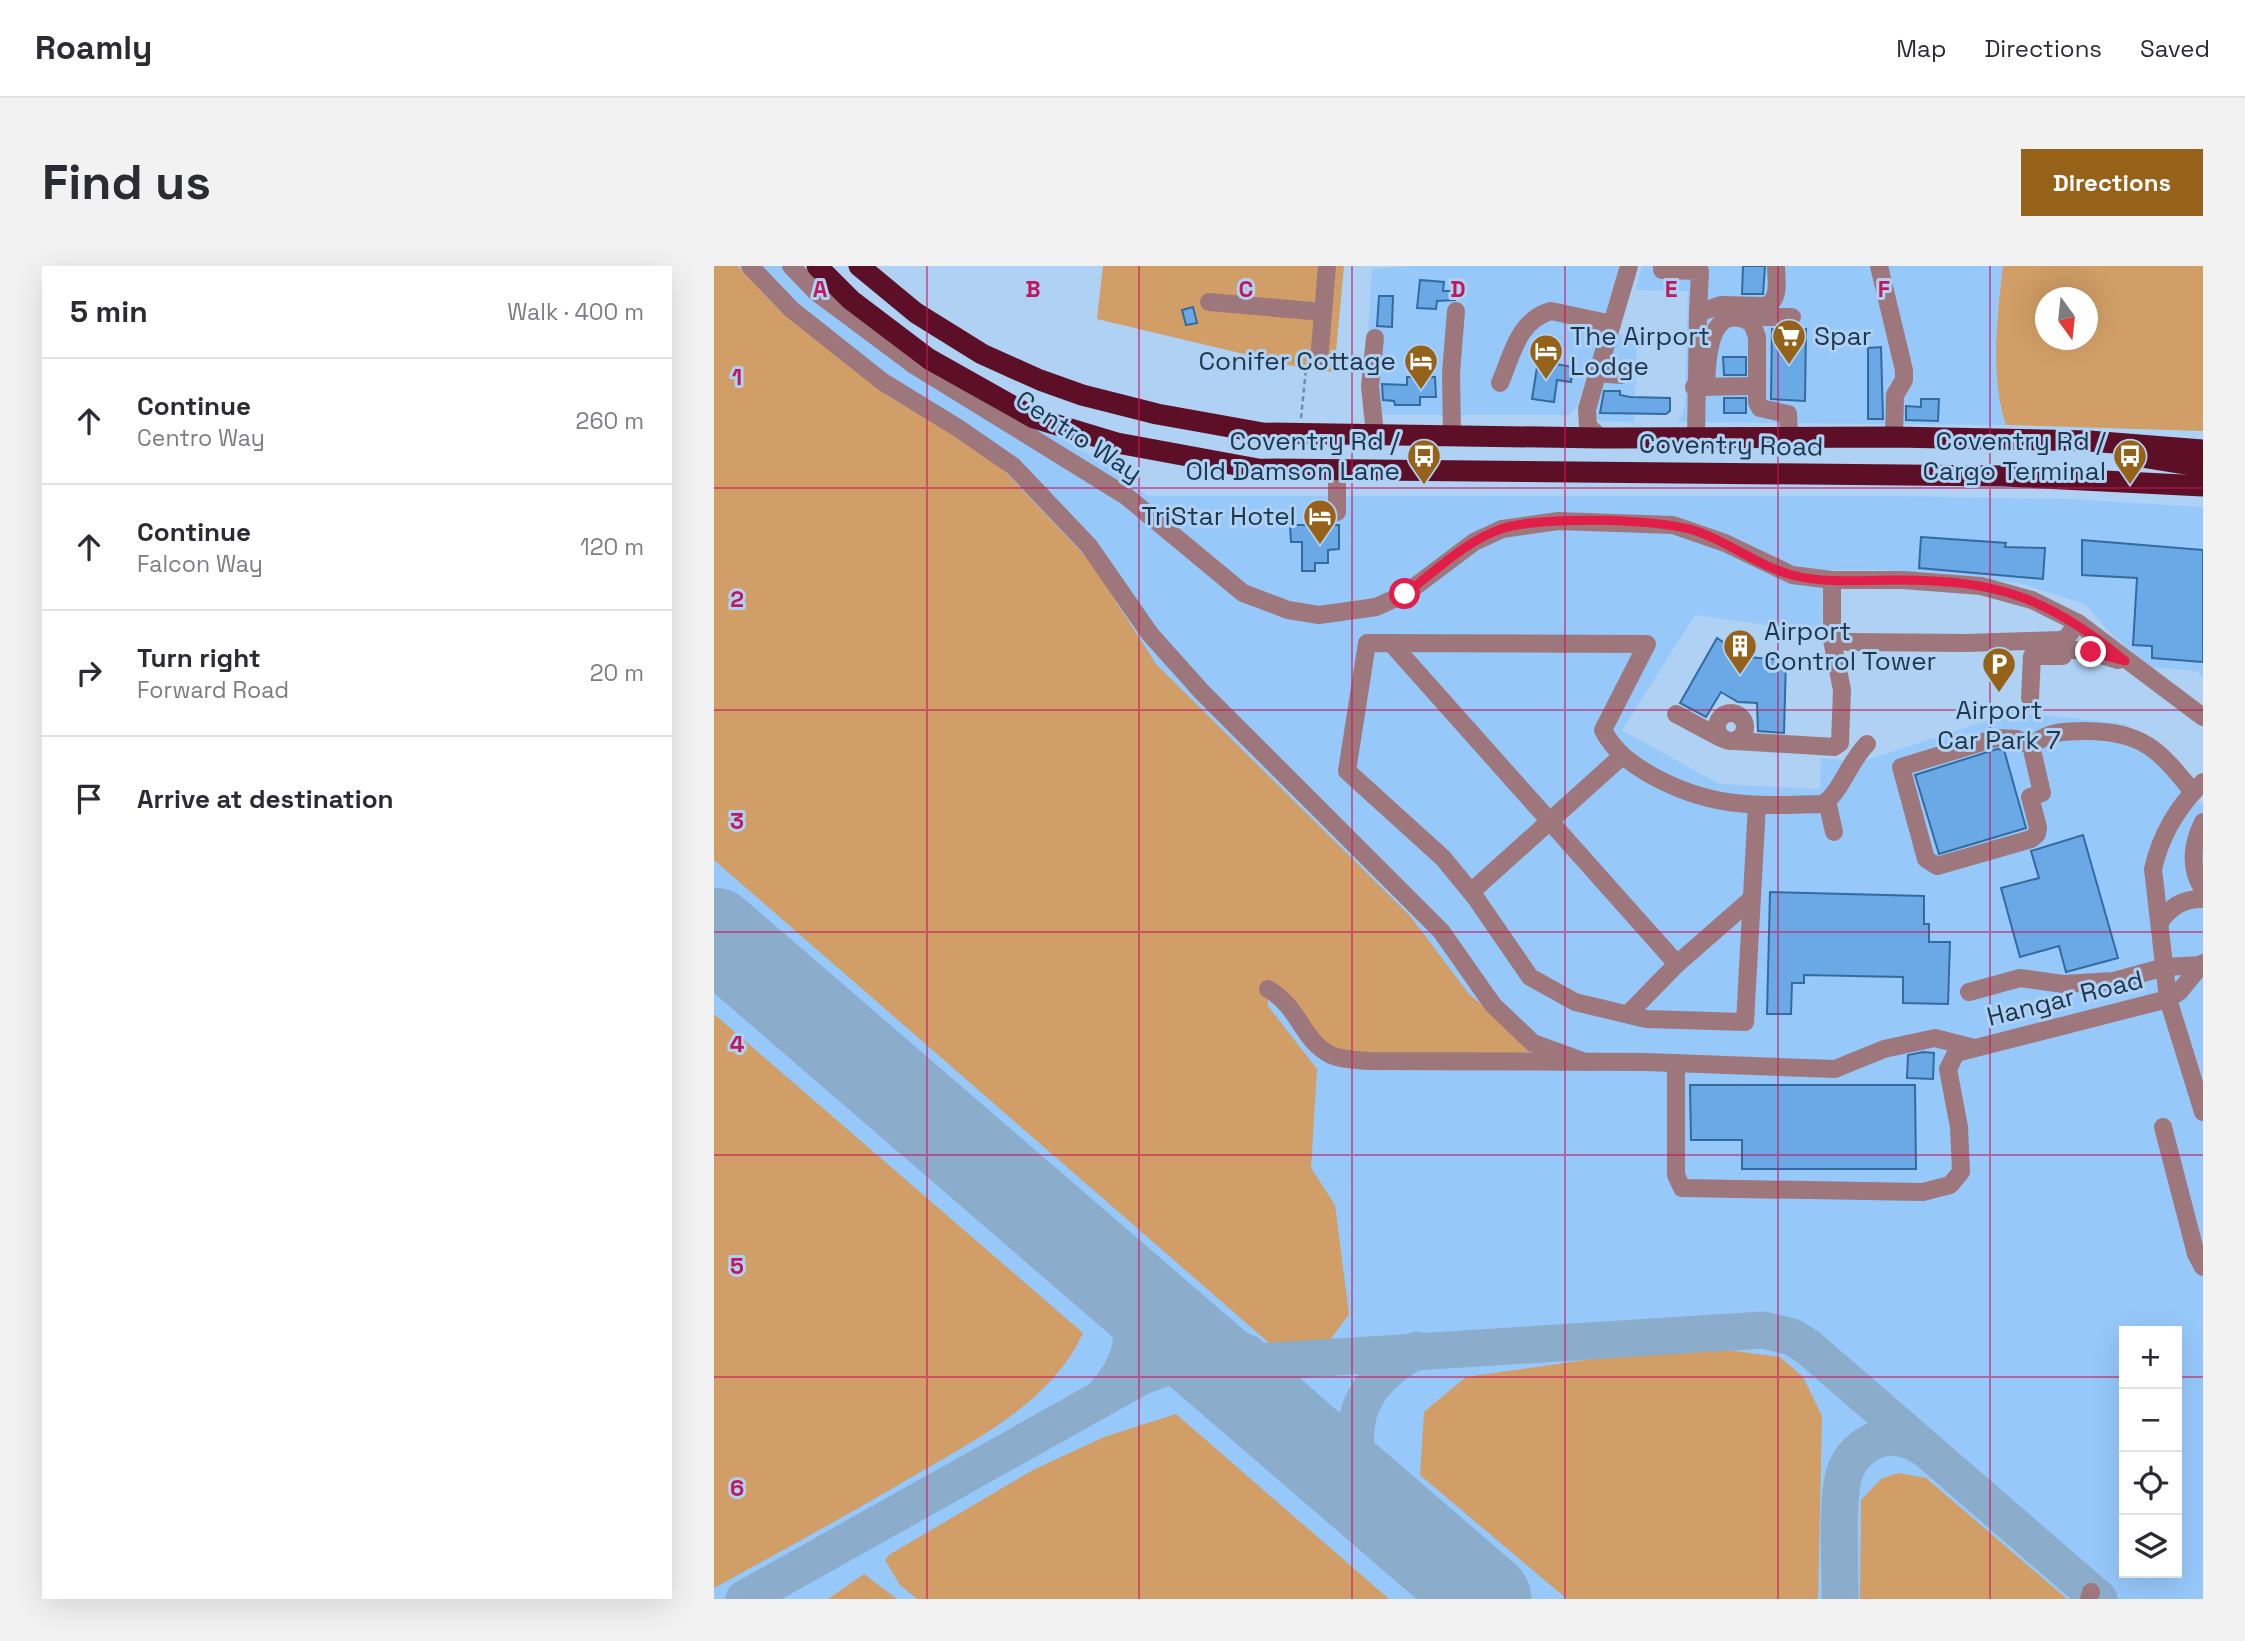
<!DOCTYPE html>
<html lang="en">
<head>
<meta charset="utf-8">
<style>
  body { margin:0; font-family:"Space Grotesk",sans-serif; background:#f2f2f3; color:#2b2b33 }
  .controls { position:absolute; right:21px; bottom:21px; display:grid; overflow:hidden; border-radius:0px; box-shadow:0 7px 28px #0002 }
  .controls button { width:63px; height:63px; display:grid; place-items:center; padding:0; border:0; border-bottom:2px solid #e1e1e2; background:#fff; color:#2b2b33; font:35px sans-serif }
  .compass { position:absolute; left:1321px; top:21px; width:63px; height:63px; border-radius:50%; background:#fff; box-shadow:0 7px 28px #0002; rotate:165deg }
  .stop { position:absolute; width:21px; height:21px; margin:-16px; border:5px solid #e11d48; border-radius:50%; background:#fff }
  .stop.end { background:#e11d48; border-color:#fff; box-shadow:0 2px 7px #0008 }
  .list { margin:0; padding:0; list-style:none }
  h2 { display:flex; justify-content:space-between; align-items:center; height:91px; margin:0; padding:0 28px; font-size:30px }
  h2 small { font-size:23px; font-weight:400; color:#7c7c81 }
  .list li { display:grid; grid-template-columns:46px 1fr auto; gap:21px; align-items:center; box-sizing:border-box; height:126px; padding:0 28px; border-top:2px solid #e1e1e2 }
  .list b { display:block; font-size:26px; white-space:nowrap }
  .list p { margin:0; font-size:23px; white-space:nowrap; color:#7c7c81 }
  .list em { font-size:23px; font-style:normal; color:#7c7c81 }
  .icon { flex:none; width:38px; height:38px; fill:none; stroke:currentColor; stroke-width:2; stroke-linecap:round; stroke-linejoin:round }
  .map { position:relative; flex:none; width:1489px; height:1333px; overflow:hidden; border-radius:0px }
  header { display:flex; align-items:center; gap:42px; box-sizing:border-box; height:98px; padding:0 35px; background:#fff; border-bottom:2px solid #e1e1e2 }
  header strong { font-size:33px }
  nav { display:flex; gap:38px; margin-inline-start:auto; font-size:24px }
  .intro { display:flex; align-items:center; justify-content:space-between; box-sizing:border-box; height:168px; padding:0 42px }
  h1 { margin:0; font-size:49px }
  .button { padding:18px 32px; border-radius:0px; background:#966118; color:#fff; font-size:24px; font-weight:700 }
  main { display:flex; gap:42px; padding:0 42px }
  aside { flex:1; background:#fff; border-radius:0px; box-shadow:0 7px 28px #0002 }
  .map>svg:first-child { display:block }
  .built { fill:#96c8fa; fill-rule:evenodd }
  .green { fill:#d09e66; fill-rule:evenodd }
  .lines { fill:none; stroke-linecap:round; stroke-linejoin:round }
  .taxiway { stroke:#8caccc; stroke-width:37 }
  .runway { stroke:#8caccc; stroke-width:91 }
  .building { fill:#6aa9e6; stroke:#346b9f; stroke-width:2 }
  .path { stroke:#708daa; stroke-width:2.5; stroke-dasharray:5 3.5; stroke-linecap:butt }
  .minor { stroke:#9e777d; stroke-width:18 }
  .highway { stroke:#5d0f27; stroke-width:21 }
  .route { stroke:#e11d48; stroke-width:9 }
  .grid { fill:none; stroke:#c2185b; stroke-width:2; stroke-opacity:0.55 }
  .labels { text-anchor:middle; dominant-baseline:central; stroke-width:6; stroke-linejoin:round; paint-order:stroke }
  .poi-label { font-size:26px; fill:#1e364c; stroke:#afd1f3; text-anchor:end }
  .street-label { font-size:26px; fill:#1e364c; stroke:#afd1f3 }
  .grid-label { font-size:23px; text-anchor:middle; font-weight:bold; fill:#c2185b; stroke:#afd1f3; stroke-width:6; stroke-linejoin:round; paint-order:stroke }
</style>
</head>
<body>
<header>
<strong>Roamly</strong>
<nav><a>Map</a><a>Directions</a><a>Saved</a></nav>
</header>
<div class="intro"><h1>Find us</h1><a class="button">Directions</a></div>
<main>
<aside>
<h2>5 min<small>Walk · 400 m</small></h2>
<ul class="list">
<li><svg class="icon" aria-label="ahead" viewBox="0 0 24 24"><path d="M12 20V5M6 11l6-6 6 6"/></svg><div><b>Continue</b><p>Centro Way</p></div><em>260 m</em></li>
<li><svg class="icon" aria-label="ahead" viewBox="0 0 24 24"><path d="M12 20V5M6 11l6-6 6 6"/></svg><div><b>Continue</b><p>Falcon Way</p></div><em>120 m</em></li>
<li><svg class="icon" aria-label="right" viewBox="0 0 24 24"><path d="M7 20v-9h11M14 6l5 5-5 5"/></svg><div><b>Turn right</b><p>Forward Road</p></div><em>20 m</em></li>
<li><svg class="icon" aria-label="arrive" viewBox="0 0 24 24"><path d="M6 21V4h12l-3 4 3 4H6"/></svg><div><b>Arrive at destination</b></div></li>
</ul>
</aside>
<div class="map">
<svg width="1489" height="1333" viewBox="0 0 1489 1333">
  <rect width="100%" height="100%" fill="#afd1f3"/>
  <g class="built">
    <path d="M0 0H89L132 39 207 95 387 195 434 230H1181L1351 233 1489 241V411L1482 405 1437 401 1399 370 1371 338 1305 317 1172 304H1109L1108 363 1074 362 981 349 908 464 1005 518 1106 523 1107 492 1146 496 1299 446 1412 458 1471 525 1489 540V1333H0ZM1410 1065H1463V1307H1410Z"/>
    <polygon points="700,0 907,0 890,65 863,140 855,149 649,149 658,3"/>
    <polygon points="928,0 1289,0 1283,50 1286,141 1292,159 965,156 971,139 974,25 922,24"/>
    <polygon points="905,68 923,72 920,156 885,155 881,150 885,127"/>
  </g>
  <g class="green">
    <polygon points="0,0 24,0 66,45 174,130 277,191 376,295 442,398 696,650 755,728 822,786 655,795 600,777 554,724 554,740 603,803 597,902 621,939 635,1048 616,1074 580,1092 561,1082 0,594"/>
    <polygon points="389,0 630,0 620,106 592,103 383,53"/>
    <path d="M1289 0H1489V165L1292 159C1276 114 1283 48 1289 0ZM1332 32H1374V74H1332Z"/>
    <path d="M0 748 369 1067C336 1139 256 1176 191 1215 128 1252 64 1287 0 1322Z"/>
    <polygon points="1014,1084 1066,1091 1089,1111 1108,1150 1104,1333 853,1333 706,1209 710,1146 752,1111 885,1092"/>
    <polygon points="462,1148 675,1333 203,1333 186,1319 171,1294 175,1289 317,1205 390,1171"/>
    <polygon points="1184,1207 1212,1212 1353,1333 1146,1333 1147,1234 1167,1213"/>
    <polygon points="150,1308 183,1333 114,1333"/>
  </g>
  <g class="lines">
    <g class="taxiway">
      <polyline points="439,1045 491,1074 534,1087"/>
      <path d="M391 1128C427 1088 424 1052 396 1008"/>
      <path d="M651 1229C631 1162 639 1120 703 1084"/>
      <polyline points="30,1333 426,1111 450,1102 1049,1064 1078,1071 1094,1081 1385,1333"/>
      <path d="M1126 1333C1127 1302 1121 1229 1132 1203 1138 1189 1148 1180 1162 1174 1178 1168 1194 1172 1208 1181"/>
    </g>
    <polyline class="runway" points="0,667 772,1333"/>
  </g>
  <g class="building">
    <polygon points="1029,0 1051,0 1049,28 1028,28"/>
    <polygon points="706,14 730,16 729,25 742,25 741,34 723,35 722,43 703,42"/>
    <polygon points="665,30 679,30 678,61 663,60"/>
    <polygon points="479,41 483,57 472,59 468,44"/>
    <polygon points="1058,63 1092,63 1091,135 1057,133"/>
    <polygon points="1167,81 1169,153 1154,153 1154,82"/>
    <polygon points="1009,91 1032,91 1032,109 1010,109"/>
    <polygon points="824,95 859,101 857,116 843,114 840,136 818,133"/>
    <polygon points="693,111 721,111 722,131 706,131 706,139 681,139 680,135 669,134 668,118 693,119"/>
    <polygon points="890,125 906,125 906,129 916,131 956,132 956,145 952,148 886,147"/>
    <rect x="1010" y="132" width="22" height="15"/>
    <polygon points="1207,133 1225,133 1224,155 1192,154 1192,140 1207,141"/>
    <polygon points="576,259 625,259 625,283 614,284 614,297 601,297 601,305 588,305 588,276 577,276"/>
    <polygon points="1207,271 1292,277 1291,281 1331,282 1329,313 1205,302"/>
    <polygon points="1368,274 1489,284 1489,396 1438,392 1438,380 1419,379 1423,312 1368,309"/>
    <polygon points="1003,372 1032,391 1072,394 1070,467 1044,465 1043,437 1024,436 1007,426 992,451 966,437"/>
    <polygon points="1283,483 1290,484 1312,562 1225,588 1201,509"/>
    <polygon points="1369,569 1404,692 1352,706 1345,680 1306,691 1287,622 1325,612 1317,585"/>
    <polygon points="1056,626 1210,630 1210,658 1215,658 1215,676 1236,676 1234,738 1189,737 1189,711 1090,709 1090,717 1078,717 1077,748 1053,748"/>
    <polygon points="1209,786 1220,787 1219,813 1193,812 1194,789"/>
    <polygon points="976,819 1201,819 1202,903 1028,903 1028,874 977,874"/>
  </g>
  <g class="lines">
    <polyline class="path" points="587,152 592,103"/>
    <g class="minor">
      <polyline points="36,0 77,43 169,116 244,162 299,200 375,280 436,368 488,426 727,665 779,739 819,777 871,796"/>
      <polyline points="77,0 102,26 200,99 412,230 529,327 574,344 605,349 662,341 691,328 760,276 788,263 844,255 959,259 1011,277 1078,309 1118,314 1189,314 1267,320 1318,334 1364,357 1489,451"/>
      <path d="M948 0V4L986 5 984 47 1007 39 1052 40C1067 32 1062 15 1062 0"/>
      <polyline points="1165,0 1190,104 1190,114 1181,129 1180,171"/>
      <polyline points="495,36 609,46"/>
      <polyline points="1038,57 1045,51 1078,51"/>
      <polyline points="605,95 613,0"/>
      <polyline points="883,107 907,109"/>
      <path d="M786 117C798 89 804 54 837 45L898 58"/>
      <path d="M992 120C993 95 994 33 1038 57L1043 71V136L1046 142 1074 148 1075 170"/>
      <polyline points="980,121 1043,120"/>
      <polyline points="661,168 656,120 661,72"/>
      <polyline points="738,170 737,107 742,45"/>
      <polyline points="982,170 984,47"/>
      <polyline points="887,172 874,160 873,143 915,0"/>
      <polyline points="623,246 623,204"/>
      <polyline points="1133,376 1253,377 1346,374 1352,372 1364,357"/>
      <polyline points="677,377 963,698"/>
      <polyline points="1336,381 1377,386 1404,394"/>
      <polyline points="1316,432 1318,390 1349,390"/>
      <circle cx="1017" cy="461" r="14"/>
      <polyline points="962,448 1007,472"/>
      <polyline points="1021,475 1120,481 1126,477 1128,424 1118,374 1118,314"/>
      <path d="M1317 480 1303 473 1282 472 1187 501 1212 593 1223 600 1317 573 1323 568 1324 561 1316 531 1328 527 1317 480C1335 465 1350 465 1372 465 1430 466 1444 483 1479 526"/>
      <path d="M1489 516C1463 541 1447 568 1439 603L1454 733 1489 846"/>
      <polyline points="1113,535 1120,566"/>
      <path d="M1043 539 1031 756 932 753 861 736 816 711 761 631 729 592 633 505 653 377 933 378 889 464C900 485 915 496 935 508 997 543 1041 540 1110 538 1129 522 1135 496 1153 478"/>
      <path d="M1489 556C1478 578 1475 602 1489 623"/>
      <polyline points="757,626 908,490"/>
      <path d="M1446 656C1456 641 1470 632 1489 633"/>
      <path d="M554 723C586 741 587 774 617 789 628 794 644 794 655 795L932 796 1121 803 1170 783 1221 772 1260 782"/>
      <polyline points="1255,726 1306,712 1349,718 1400,715 1451,701 1487,699"/>
      <polyline points="914,748 963,698 1035,635"/>
      <polyline points="962,797 962,909 968,922 1209,926 1236,919 1247,906 1245,861 1234,803 1242,787 1454,733 1465,726 1489,697"/>
      <polyline points="1449,861 1482,988 1489,1001"/>
      <polyline points="1375,1333 1377,1326"/>
    </g>
    <g class="highway">
      <polyline points="103,0 137,34 215,93 320,152 403,177 544,203 1291,210 1489,220"/>
      <polyline points="145,0 202,47 268,88 326,114 368,129 443,148 549,167 887,172 1180,171 1375,175 1489,184"/>
      <polyline points="1421,190 1489,201"/>
    </g>
  </g>
  <g class="lines">
    <path class="route" d="M691 328C722 305 750 276 787 263 825 250 943 252 982 265 1015 276 1044 300 1078 309 1111 318 1149 314 1183 314 1282 314 1335 331 1411 395L1377 386"/>
  </g>
  <path class="grid" d="M213 0V1333M425 0V1333M638 0V1333M851 0V1333M1064 0V1333M1276 0V1333M0 222H1489M0 444H1489M0 666H1489M0 889H1489M0 1111H1410M1463 1111H1489"/>
  <defs>
    <g id="supermarket-pin" transform="scale(1.75)"><path d="M0 17L-7.5 6A9.5 9.5 0 1 1 7.5 6Z" fill="#966118" stroke="#afd1f3"/><path d="M-6-5.5h2.5l.6 2H6L4.5 2H-2.5L-4.4-4H-6ZM-1.5 3.2a1.3 1.3 0 1 0 .1 0ZM3 3.2a1.3 1.3 0 1 0 .1 0Z" fill="#fff"/></g>
    <g id="hotel-pin" transform="scale(1.75)"><path d="M0 17L-7.5 6A9.5 9.5 0 1 1 7.5 6Z" fill="#966118" stroke="#afd1f3"/><path d="M-6-4.5h1.5V1H6V5H4.5V3h-9V5H-6ZM-4 0a1.8 1.8 0 1 1 3.6 0ZM.5 0V-2.5h3Q6-2.5 6 0Z" fill="#fff"/></g>
    <g id="bus-pin" transform="scale(1.75)"><path d="M0 17L-7.5 6A9.5 9.5 0 1 1 7.5 6Z" fill="#966118" stroke="#afd1f3"/><path d="M-5-6H5V4H4V6H2V4H-2V6H-4V4H-5ZM-3.5-4V0h7V-4ZM-3.5 1.2v1.5H-2V1.2ZM2 1.2v1.5H3.5V1.2Z" fill="#fff"/></g>
    <g id="building-pin" transform="scale(1.75)"><path d="M0 17L-7.5 6A9.5 9.5 0 1 1 7.5 6Z" fill="#966118" stroke="#afd1f3"/><path d="M-4-6H4V6H1V3H-1V6H-4ZM-2.5-4.3h1.7v1.8h-1.7ZM.8-4.3h1.7v1.8H.8ZM-2.5-1h1.7V.8h-1.7ZM.8-1h1.7V.8H.8Z" fill="#fff"/></g>
    <g id="parking-pin" transform="scale(1.75)"><path d="M0 17L-7.5 6A9.5 9.5 0 1 1 7.5 6Z" fill="#966118" stroke="#afd1f3"/><path d="M-3.5-5.5H1a3.5 3.5 0 0 1 0 7H-1V5.5H-3.5ZM-1-3.4V-.6H.8a1.4 1.4 0 0 0 0-2.8Z" fill="#fff"/></g>
  </defs>
  <g fill-rule="evenodd">
    <use href="#supermarket-pin" x="1075" y="70"/>
    <use href="#hotel-pin" x="832" y="85"/>
    <use href="#hotel-pin" x="707" y="95"/>
    <use href="#bus-pin" x="710" y="190"/>
    <use href="#bus-pin" x="1416" y="190"/>
    <use href="#hotel-pin" x="606" y="250"/>
    <use href="#building-pin" x="1026" y="380"/>
    <use href="#parking-pin" x="1285" y="398"/>
  </g>
  <g class="labels">
    <g class="poi-label">
      <text x="856" y="70" text-anchor="start">The Airport<tspan x="856" dy="30">Lodge</tspan></text>
      <text x="1100" y="70" text-anchor="start">Spar</text>
      <text x="682" y="95">Conifer Cottage</text>
      <text x="686" y="175">Coventry Rd /<tspan x="686" dy="30">Old Damson Lane</tspan></text>
      <text x="1392" y="175">Coventry Rd /<tspan x="1392" dy="30">Cargo Terminal</tspan></text>
      <text x="582" y="250">TriStar Hotel</text>
      <text x="1050" y="365" text-anchor="start">Airport<tspan x="1050" dy="30">Control Tower</tspan></text>
      <text x="1285" y="444" text-anchor="middle">Airport<tspan x="1285" dy="30">Car Park 7</tspan></text>
    </g>
    <g class="street-label">
      <text transform="translate(365 170) rotate(33)">Centro Way</text>
      <text transform="translate(1017 179) rotate(1)">Coventry Road</text>
      <text transform="translate(1351 732) rotate(-14)">Hangar Road</text>
    </g>
  </g>
  <g class="grid-label">
    <text x="106" y="31">A</text>
    <text x="319" y="31">B</text>
    <text x="532" y="31">C</text>
    <text x="744" y="31">D</text>
    <text x="957" y="31">E</text>
    <text x="1170" y="31">F</text>
    <text x="23" y="119">1</text>
    <text x="23" y="341">2</text>
    <text x="23" y="563">3</text>
    <text x="23" y="786">4</text>
    <text x="23" y="1008">5</text>
    <text x="23" y="1230">6</text>
  </g>
</svg>
<div class="controls">
<button>+</button>
<button>−</button>
<button><svg class="icon" aria-label="locate" viewBox="0 0 24 24"><circle cx="12" cy="12" r="6"/><path d="M12 2v4M12 18v4M2 12h4M18 12h4"/></svg></button>
<button><svg class="icon" aria-label="layers" viewBox="0 0 24 24"><path d="M12 4l9 5-9 5-9-5zM3 14l9 5 9-5"/></svg></button>
</div>
<svg class="compass" viewBox="-18 -18 36 36"><path d="M0-13l5 13h-10z" fill="#e53935"/><path d="M0 13l5-13h-10z" fill="#7c7c81"/></svg>
<div class="stop" style="left:691px;top:328px"></div>
<div class="stop end" style="left:1377px;top:386px"></div>
</div>
</main>
</body>
</html>
